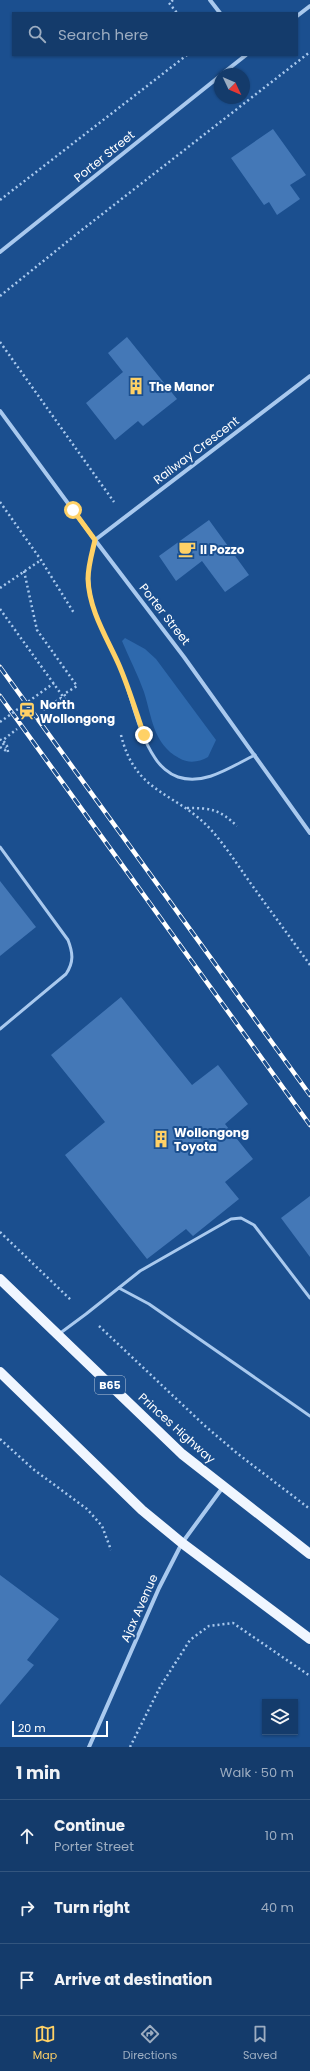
<!DOCTYPE html>
<html lang="en">
<head>
<meta charset="utf-8">
<style>
  body { margin:0; font-family:Poppins,sans-serif; background:#214673; color:#f1f3f6 }
  .controls { position:absolute; right:12px; bottom:12px; display:grid; overflow:hidden; border-radius:0px; box-shadow:0 1px 3px #0004 }
  .controls button { width:36px; height:36px; display:grid; place-items:center; padding:0; border:0; border-bottom:1px solid #33557e; background:#143b6b; color:#f1f3f6; font:20px sans-serif }
  .compass { position:absolute; left:214px; top:68px; width:36px; height:36px; border-radius:50%; background:#143b6b; box-shadow:0 1px 3px #0004; rotate:134deg }
  .scale { position:absolute; left:12px; bottom:10px; width:96px; box-sizing:border-box; padding-left:4px; border:2px solid #fff; border-top:0; font-size:11px; line-height:14px; white-space:nowrap; color:#fff; -webkit-text-stroke:3px #1b4f8f; paint-order:stroke }
  .stop { position:absolute; width:12px; height:12px; margin:-9px; border:3px solid #ffd166; border-radius:50%; background:#fff }
  .stop.end { background:#ffd166; border-color:#fff; box-shadow:0 1px 4px #0008 }
  .list { margin:0; padding:0; list-style:none }
  h2 { display:flex; justify-content:space-between; align-items:center; height:52px; margin:0; padding:0 16px; font-size:17px }
  h2 small { font-size:13px; font-weight:400; color:#9dadc1 }
  .list li { display:grid; grid-template-columns:26px 1fr auto; gap:12px; align-items:center; box-sizing:border-box; height:72px; padding:0 16px; border-top:1px solid #33557e }
  .list b { display:block; font-size:15px; white-space:nowrap }
  .list p { margin:0; font-size:13px; white-space:nowrap; color:#9dadc1 }
  .list em { font-size:13px; font-style:normal; color:#9dadc1 }
  .icon { flex:none; width:22px; height:22px; fill:none; stroke:currentColor; stroke-width:2; stroke-linecap:round; stroke-linejoin:round }
  .map { position:relative; flex:none; width:310px; height:1747px; overflow:hidden }
  .search { position:absolute; background:#143b6b; box-shadow:0 1px 3px #0004; left:12px; right:12px; top:12px; height:44px; display:flex; align-items:center; gap:10px; box-sizing:border-box; padding:0 14px; border-radius:0px; color:#9dadc1; font-size:15px }
  .sheet { height:268px; background:#143b6b }
  nav { display:flex; justify-content:space-around; align-items:center; box-sizing:border-box; height:56px; border-top:1px solid #33557e; background:#143b6b; font-size:11px; color:#9dadc1 }
  nav a { display:grid; justify-items:center; gap:2px }
  nav .on { color:#ffd166 }
  .map>svg:first-child { display:block }
  .green { fill:#2e69ad }
  .building { fill:#4478b7 }
  .lines { fill:none; stroke-linecap:round; stroke-linejoin:round }
  .path { stroke:#a9c9ee; stroke-width:2.5; stroke-dasharray:2 3; stroke-linecap:butt }
  .lane { stroke:#a9c9ee; stroke-width:3 }
  .street { stroke:#a9c9ee; stroke-width:4 }
  .primary { stroke:#f0f6ff; stroke-width:10 }
  .rail-casing { stroke:#fff; stroke-width:4.5 }
  .rail { stroke:#1b4f8f; stroke-width:3; stroke-dasharray:9; stroke-linecap:butt }
  .path-bridge { stroke:#a9c9ee; stroke-width:2.5; stroke-dasharray:2 3; stroke-linecap:butt }
  .route { stroke:#ffd166; stroke-width:5 }
  .labels { text-anchor:middle; dominant-baseline:central; stroke-width:4; stroke-linejoin:round; paint-order:stroke }
  .shield { fill:#1b4f8f; stroke:#bbcadd; stroke-width:1 }
  .shield-label { font-size:11px; font-weight:bold; fill:#fff }
  .street-label { font-size:12px; fill:#fff; stroke:#1b4f8f }
  .poi-label { font-size:12px; font-weight:bold; fill:#fff; stroke:#1b4f8f; text-anchor:start }
</style>
</head>
<body>
<div class="map">
<svg width="310" height="1747" viewBox="0 0 310 1747">
  <rect width="100%" height="100%" fill="#1b4f8f"/>
  <path class="green" d="M125 638 145 649 156 659 216 740 208 757C199 762 189 764 179 758 153 744 152 717 144 692 138 675 129 658 122 641Z"/>
  <g class="building">
    <polygon points="273,129 306,175 290,185 300,199 277,215 269,202 264,205 231,158"/>
    <polygon points="127,337 177,399 143,426 138,421 115,440 86,403 123,372 108,353"/>
    <polygon points="209,520 249,575 225,592 202,561 176,581 159,556"/>
    <polygon points="0,881 36,927 0,956"/>
    <polygon points="121,997 192,1085 218,1065 248,1104 225,1124 253,1159 225,1182 239,1199 193,1236 186,1229 147,1259 65,1155 105,1122 51,1055"/>
    <polygon points="310,1196 310,1257 281,1218"/>
    <polygon points="0,1575 59,1619 27,1660 34,1665 0,1705"/>
  </g>
  <g class="lines">
    <g class="path">
      <polyline points="173,0 169,3 177,13"/>
      <polyline points="0,200 187,55"/>
      <polyline points="0,296 78,233 310,52"/>
      <polyline points="0,342 114,502"/>
      <polyline points="0,502 41,560 74,613"/>
      <polyline points="24,571 37,630 77,686 64,694 71,707"/>
      <polyline points="0,588 41,560"/>
      <polyline points="0,609 69,705"/>
      <polyline points="43,710 61,698 69,706"/>
      <path d="M121 735C136 796 177 791 213 832 226 847 237 864 249 881 269 909 290 937 310 965"/>
      <polyline points="0,739 6,748"/>
      <polyline points="0,747 8,752"/>
      <polyline points="8,752 7,746 3,740 17,729"/>
      <path d="M187 808C211 808 219 809 237 826"/>
      <polyline points="0,1232 72,1301"/>
      <polyline points="99,1326 204,1425 238,1454 310,1509"/>
      <polyline points="0,1439 33,1469 87,1509 102,1526 111,1550"/>
      <polyline points="130,1747 160,1687 190,1640 209,1626 233,1623 310,1676"/>
    </g>
    <g class="lane">
      <path d="M95 540C90 559 86 577 91 597 96 622 110 644 120 667 132 697 137 731 155 758 160 766 169 774 178 777 205 786 232 766 255 755"/>
      <path d="M0 847 68 940C73 953 74 962 66 974L0 1029"/>
      <polyline points="119,1288 149,1304 310,1416"/>
      <polyline points="59,1334 86,1314 140,1271 231,1219 241,1218 254,1225 310,1298"/>
    </g>
    <g class="street">
      <polyline points="210,0 220,13"/>
      <polyline points="297,16 310,6"/>
      <polyline points="222,74 246,55"/>
      <polyline points="0,252 220,76"/>
      <polyline points="0,411 95,540 184,657 310,833"/>
      <polyline points="95,540 310,376"/>
      <polyline points="89,1747 159,1588 182,1543 223,1487"/>
    </g>
    <g class="primary">
      <polyline points="0,1279 182,1454 310,1554"/>
      <polyline points="0,1372 142,1510 182,1543 310,1639"/>
    </g>
    <g class="rail-casing">
      <g id="rail">
        <polyline points="0,667 310,1095"/>
        <polyline points="0,696 310,1125"/>
      </g>
    </g>
    <use href="#rail" class="rail"/>
    <polyline class="path-bridge" points="0,722 54,683"/>
  </g>
  <g class="lines">
    <path class="route" d="M73 510 95 540C92 553 88 566 88 579 89 610 107 638 119 665 129 688 136 712 144 735"/>
  </g>
  <defs>
    <g id="building-bare" transform="scale(1.38)"><path d="M-4-6H4V6H1V3H-1V6H-4ZM-2.5-4.3h1.7v1.8h-1.7ZM.8-4.3h1.7v1.8H.8ZM-2.5-1h1.7V.8h-1.7ZM.8-1h1.7V.8H.8Z" fill="#ffd166" stroke="#1b4f8f" stroke-width="2.5" paint-order="stroke"/></g>
    <g id="cafe-bare" transform="scale(1.38)"><path d="M-5.5-4.5H6V0H3Q3 3.5 0 3.5H-2.5Q-5.5 3.5-5.5 0ZM3-3.2v2h1.7v-2ZM-6 4.5H4V6H-6Z" fill="#ffd166" stroke="#1b4f8f" stroke-width="2.5" paint-order="stroke"/></g>
    <g id="station-bare" transform="scale(1.38)"><path d="M-3-6H3Q5-6 5-4V2Q5 4 3 4L4.5 6H3L1.5 4h-3L-3 6H-4.5L-3 4Q-5 4-5 2V-4Q-5-6-3-6ZM-3.5-4v3h7v-3ZM-3.5 1v1.5H-2V1ZM2 1v1.5H3.5V1Z" fill="#ffd166" stroke="#1b4f8f" stroke-width="2.5" paint-order="stroke"/></g>
  </defs>
  <g fill-rule="evenodd">
    <use href="#building-bare" x="136" y="386"/>
    <use href="#cafe-bare" x="187" y="549"/>
    <use href="#station-bare" x="27" y="711"/>
    <use href="#building-bare" x="161" y="1139"/>
  </g>
  <g class="labels">
    <rect class="shield" x="95" y="1376" width="30" height="18" rx="3"/>
    <g class="shield-label">
      <text x="110" y="1385">B65</text>
    </g>
    <g class="street-label">
      <text transform="translate(104 156) rotate(-39)">Porter Street</text>
      <text transform="translate(196 450) rotate(-37)">Railway Crescent</text>
      <text transform="translate(165 614) rotate(52)">Porter Street</text>
      <text transform="translate(177 1428) rotate(42)">Princes Highway</text>
      <text transform="translate(139 1608) rotate(-66)">Ajax Avenue</text>
    </g>
    <g class="poi-label">
      <text x="149" y="386">The Manor</text>
      <text x="200" y="549">Il Pozzo</text>
      <text x="40" y="704">North<tspan x="40" dy="14">Wollongong</tspan></text>
      <text x="174" y="1132">Wollongong<tspan x="174" dy="14">Toyota</tspan></text>
    </g>
  </g>
</svg>
<div class="controls">
<button><svg class="icon" aria-label="layers" viewBox="0 0 24 24"><path d="M12 4l9 5-9 5-9-5zM3 14l9 5 9-5"/></svg></button>
</div>
<svg class="compass" viewBox="-18 -18 36 36"><path d="M0-13l5 13h-10z" fill="#e53935"/><path d="M0 13l5-13h-10z" fill="#9dadc1"/></svg>
<div class="scale">20 m</div>
<div class="stop" style="left:73px;top:510px"></div>
<div class="stop end" style="left:144px;top:735px"></div>
<div class="search"><svg class="icon" aria-label="search" viewBox="0 0 24 24"><circle cx="10" cy="10" r="6"/><path d="M15 15l6 6"/></svg>Search here</div>
</div>
<section class="sheet">
<h2>1 min<small>Walk · 50 m</small></h2>
<ul class="list">
<li><svg class="icon" aria-label="ahead" viewBox="0 0 24 24"><path d="M12 20V5M6 11l6-6 6 6"/></svg><div><b>Continue</b><p>Porter Street</p></div><em>10 m</em></li>
<li><svg class="icon" aria-label="right" viewBox="0 0 24 24"><path d="M7 20v-9h11M14 6l5 5-5 5"/></svg><div><b>Turn right</b></div><em>40 m</em></li>
<li><svg class="icon" aria-label="arrive" viewBox="0 0 24 24"><path d="M6 21V4h12l-3 4 3 4H6"/></svg><div><b>Arrive at destination</b></div></li>
</ul>
</section>
<nav>
<a class="on"><svg class="icon" aria-label="map" viewBox="0 0 24 24"><path d="M3 6l6-2 6 2 6-2v14l-6 2-6-2-6 2zM9 4v14M15 6v14"/></svg>Map</a>
<a><svg class="icon" aria-label="directions" viewBox="0 0 24 24"><path d="M12 3l9 9-9 9-9-9zM9 14v-3h6M13 9l2 2-2 2"/></svg>Directions</a>
<a><svg class="icon" aria-label="saved" viewBox="0 0 24 24"><path d="M7 4h10v16l-5-4-5 4z"/></svg>Saved</a>
</nav>
</body>
</html>
